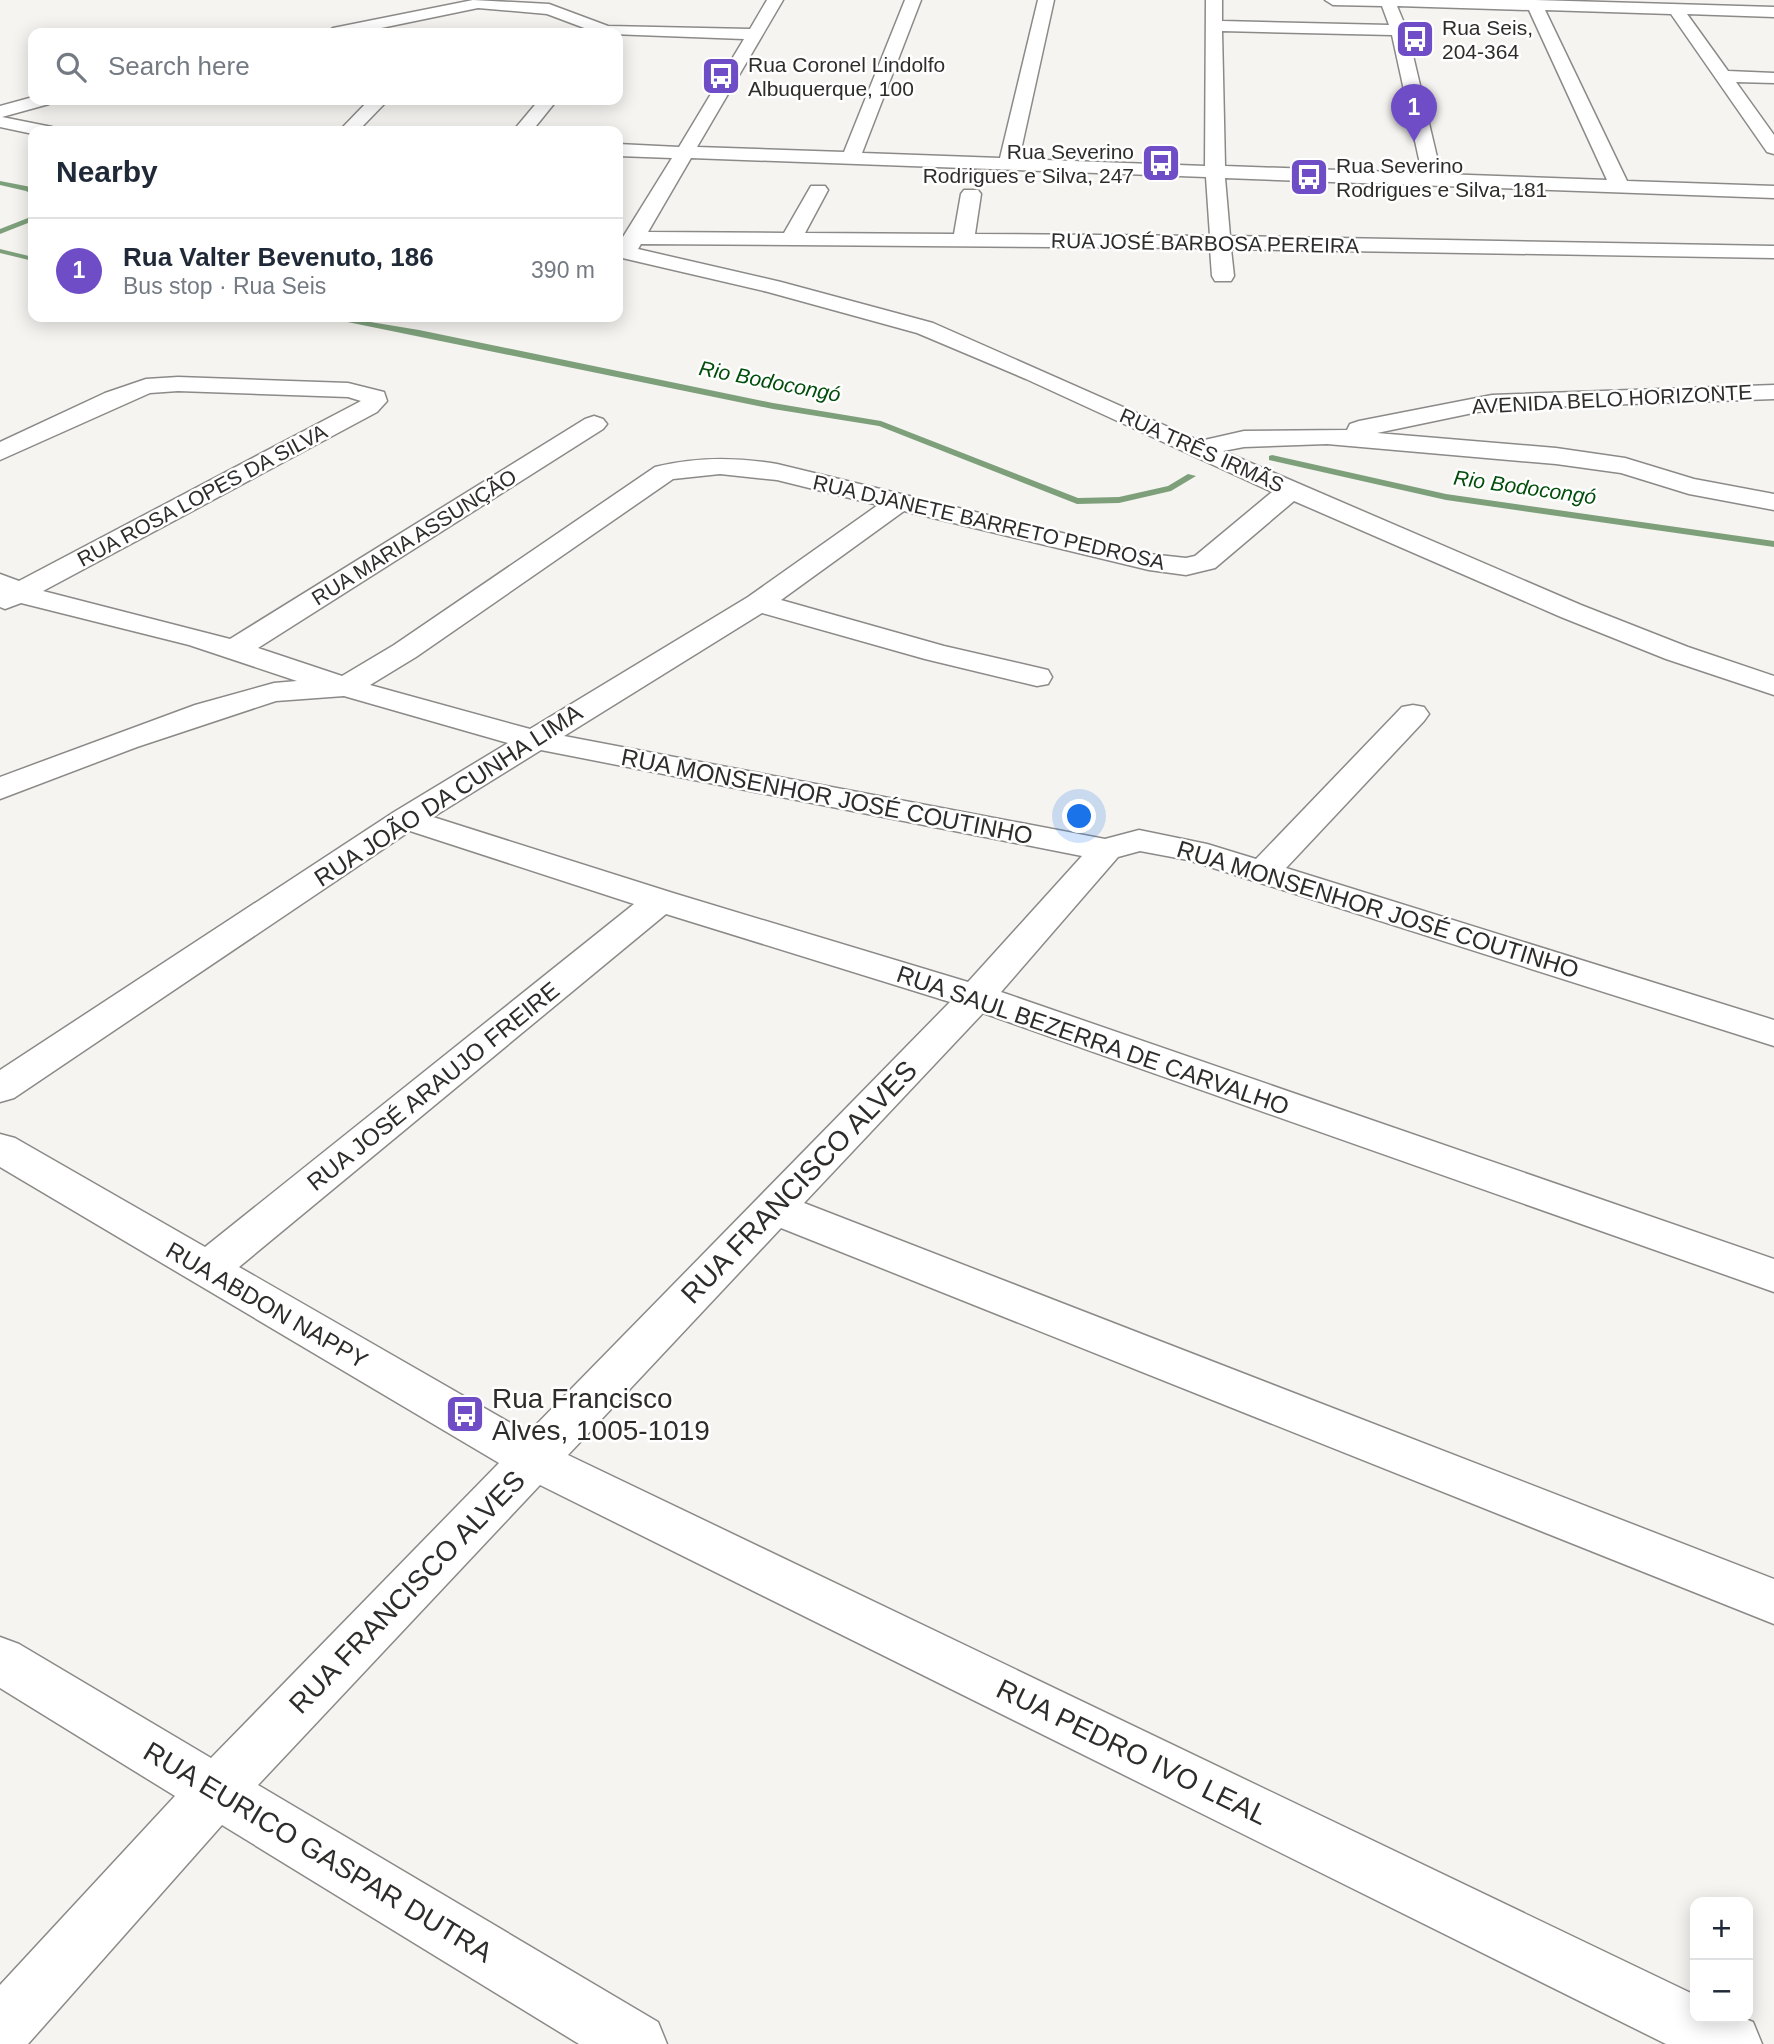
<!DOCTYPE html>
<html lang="en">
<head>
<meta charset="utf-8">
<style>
  body { margin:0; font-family:Helvetica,sans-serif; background:#f2f2f3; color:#1f2937 }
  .controls { position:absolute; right:21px; bottom:21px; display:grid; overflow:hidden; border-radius:14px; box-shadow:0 4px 18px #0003 }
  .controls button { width:63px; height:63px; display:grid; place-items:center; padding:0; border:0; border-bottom:2px solid #e0e1e3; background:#fff; color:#1f2937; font:35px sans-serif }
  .you { position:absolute; left:1080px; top:817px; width:24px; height:24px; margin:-18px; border:5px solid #fff; border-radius:50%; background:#1a73e8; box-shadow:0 0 0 10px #1a73e833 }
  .badge { display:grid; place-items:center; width:46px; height:46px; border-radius:50%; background:#6e4dc6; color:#fff; font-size:23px; font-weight:700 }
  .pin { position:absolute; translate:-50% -58px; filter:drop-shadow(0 2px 4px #0008) }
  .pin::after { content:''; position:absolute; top:37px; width:24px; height:21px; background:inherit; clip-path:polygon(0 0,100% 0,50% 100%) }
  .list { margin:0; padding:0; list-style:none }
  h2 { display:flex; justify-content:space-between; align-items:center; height:91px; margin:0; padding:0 28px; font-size:30px }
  h2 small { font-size:23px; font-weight:400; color:#747a83 }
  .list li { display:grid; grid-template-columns:46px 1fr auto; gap:21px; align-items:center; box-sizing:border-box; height:105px; padding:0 28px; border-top:2px solid #e0e1e3 }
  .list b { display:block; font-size:26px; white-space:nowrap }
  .list p { margin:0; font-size:23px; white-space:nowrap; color:#747a83 }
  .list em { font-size:23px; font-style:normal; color:#747a83 }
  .icon { flex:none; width:38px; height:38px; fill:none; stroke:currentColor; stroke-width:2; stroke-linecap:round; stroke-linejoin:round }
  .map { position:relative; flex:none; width:1774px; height:2044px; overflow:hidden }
  .search { position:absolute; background:#fff; box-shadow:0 4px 18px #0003; left:28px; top:28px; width:595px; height:77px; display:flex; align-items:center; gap:18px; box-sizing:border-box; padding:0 24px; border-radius:14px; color:#747a83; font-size:26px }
  .panel { position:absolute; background:#fff; box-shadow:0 4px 18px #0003; left:28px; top:126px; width:595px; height:196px; border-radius:14px }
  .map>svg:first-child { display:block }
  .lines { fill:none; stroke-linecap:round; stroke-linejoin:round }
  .stream { fill:#7da07b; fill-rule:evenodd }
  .minor-casing { stroke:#8c8a88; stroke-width:3 }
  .minor { fill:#fff; fill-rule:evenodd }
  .labels { text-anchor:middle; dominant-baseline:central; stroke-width:5; stroke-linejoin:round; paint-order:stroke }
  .far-poi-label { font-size:21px; fill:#2e2d2c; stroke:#fff; text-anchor:start }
  .far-street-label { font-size:21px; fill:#2e2d2c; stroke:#fff }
  .far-water-label { font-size:21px; font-style:italic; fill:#014d0a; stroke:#fff }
  .street-label { font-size:24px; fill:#2e2d2c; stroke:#fff }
  .near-street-label { font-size:28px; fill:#2e2d2c; stroke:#fff }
  .near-poi-label { font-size:28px; fill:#2e2d2c; stroke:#fff; text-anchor:start }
</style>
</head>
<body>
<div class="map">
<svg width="1774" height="2044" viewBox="0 0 1774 2044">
  <rect width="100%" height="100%" fill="#f6f4f1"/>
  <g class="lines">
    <g class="stream">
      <polygon points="0,181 31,187 33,190 33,195 26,191 0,185"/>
      <polygon points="33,216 33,221 0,234 0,229"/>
      <polygon points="0,249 33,257 33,261 0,253"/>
      <polygon points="323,317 340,317 419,330 773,403 881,421 1078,498 1119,497 1168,486 1188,474 1196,476 1171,491 1119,503 1077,504 879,426 773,409"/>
      <polygon points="1272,455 1446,494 1774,541 1774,547 1446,500 1269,460 1269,456"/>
    </g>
    <g class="minor-casing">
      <g id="minor">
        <path d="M473 0 549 4 608 26 750 29 767 0H783L697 147 844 152 905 0H921L862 153 1000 158 1038 0H1054L1019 159 1205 166 1206 0H1222V21L1389 25 1382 6 1333 5 1325 0H1535L1774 7V17L1687 14 1728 71 1774 73V83L1736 82 1774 135V154L1767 152 1671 14 1545 10 1627 181 1774 186V198L1225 178 1230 236 1774 246V258L1231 249 1234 276 1231 281H1215L1212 276 1210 248 641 244 638 249 781 282 933 323 1200 441 1244 431 1347 430 1350 424 1359 421 1492 395 1774 385V399L1492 409 1377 433 1556 448 1625 458 1694 479 1774 494V510L1689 494 1621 473 1556 464 1327 444 1244 447 1223 451 1581 605 1688 647 1774 676V695L1666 659 1561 617 1294 501 1215 568 1186 575 1149 570 904 511 781 600 944 646 1048 670 1052 677 1048 684 1037 686 925 659 762 613 564 736 1105 839 1139 830 1207 844 1256 859 1402 707 1413 705 1424 707 1429 714 1424 721 1286 868 1774 1020V1046L1188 860 1140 851 1118 857 1001 992 1774 1259V1292L983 1013 804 1203 1774 1579V1624L781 1228 568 1455 1695 1995V2018H1743L1753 2022 1762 2044H1666L540 1485 258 1785 658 2022 667 2044H579L222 1825 28 2044H0V1985L175 1796 0 1688V1637L19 1644 211 1758 499 1463 0 1167V1134L15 1138 205 1247 634 904 410 831 14 1098 0 1102V1070L394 812 508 743 344 696 276 701 137 747 0 799V777L195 705 274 683 297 681 189 645 21 603 5 609 0 607V574L19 581 361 401 348 397 178 391 150 393 0 460V442L105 393 146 379 178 377 348 383 384 392 387 401 377 412 43 591 230 639 585 419 594 416 603 419 607 424 603 429 258 648 342 676 394 645 655 467C696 457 735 457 777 464L1149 554 1186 558 1195 556 1272 492 1026 379 917 333 768 292 618 257V245L672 158 618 156V144L679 147 744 39 584 33 587 29 547 14 478 8 357 33H325L333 28ZM1397 6 1529 10 1607 180 1441 174 1407 30ZM1222 31 1392 35 1422 173 1225 166ZM691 158 1206 177 1210 236 975 234 981 194 978 190H964L961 194 954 234 805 233 828 190 825 186H811L784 233 648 232ZM720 474 777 480 878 505 748 597 530 729 370 685 416 657 673 479ZM541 750 1082 856 968 982 673 893 433 817ZM666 914 950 1002 528 1433 239 1267Z"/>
        <polygon points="33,97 33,100 52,100 49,104 2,117 52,127 54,131 33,131 33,134 0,127 0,106"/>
        <polygon points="369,100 388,100 358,131 339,131"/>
        <polygon points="539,100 557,100 532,131 513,131"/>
      </g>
    </g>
    <use href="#minor" class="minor"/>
  </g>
  <defs>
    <g id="bus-square" transform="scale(2.0125)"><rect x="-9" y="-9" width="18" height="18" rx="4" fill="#6e4dc6" stroke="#fff"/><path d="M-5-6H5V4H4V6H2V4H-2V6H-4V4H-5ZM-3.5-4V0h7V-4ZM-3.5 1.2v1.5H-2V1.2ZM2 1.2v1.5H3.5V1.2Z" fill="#fff"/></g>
  </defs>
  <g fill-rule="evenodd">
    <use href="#bus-square" x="1415" y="39"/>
    <use href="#bus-square" x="721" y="76"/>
    <use href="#bus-square" x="1161" y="163"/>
    <use href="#bus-square" x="1309" y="177"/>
    <use href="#bus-square" x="465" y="1414"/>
  </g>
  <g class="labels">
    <g class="far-poi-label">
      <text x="1442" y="27">Rua Seis,<tspan x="1442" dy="24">204-364</tspan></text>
      <text x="748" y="64">Rua Coronel Lindolfo<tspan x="748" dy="24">Albuquerque, 100</tspan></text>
      <text x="1134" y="151" text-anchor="end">Rua Severino<tspan x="1134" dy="24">Rodrigues e Silva, 247</tspan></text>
      <text x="1336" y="165">Rua Severino<tspan x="1336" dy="24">Rodrigues e Silva, 181</tspan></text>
    </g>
    <g class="far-street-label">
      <text transform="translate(1205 243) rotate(1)">RUA JOSÉ BARBOSA PEREIRA</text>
      <text transform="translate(1612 399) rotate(-3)">AVENIDA BELO HORIZONTE</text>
      <text transform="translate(1202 450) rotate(24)">RUA TRÊS IRMÃS</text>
      <text transform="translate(202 495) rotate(-28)">RUA ROSA LOPES DA SILVA</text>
      <text transform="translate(989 522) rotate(13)">RUA DJANETE BARRETO PEDROSA</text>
      <text transform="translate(414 537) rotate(-32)">RUA MARIA ASSUNÇÃO</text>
    </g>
    <g class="far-water-label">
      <text transform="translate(770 381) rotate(11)">Rio Bodocongó</text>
      <text transform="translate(1525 487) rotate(8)">Rio Bodocongó</text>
    </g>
    <g class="street-label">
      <text transform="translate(448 795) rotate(-33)">RUA JOÃO DA CUNHA LIMA</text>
      <text transform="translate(827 796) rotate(11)">RUA MONSENHOR JOSÉ COUTINHO</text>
      <text transform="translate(1378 909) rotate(17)">RUA MONSENHOR JOSÉ COUTINHO</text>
      <text transform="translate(1093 1040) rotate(19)">RUA SAUL BEZERRA DE CARVALHO</text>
      <text transform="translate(433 1086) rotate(-39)">RUA JOSÉ ARAUJO FREIRE</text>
      <text transform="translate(267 1305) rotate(30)">RUA ABDON NAPPY</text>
    </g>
    <g class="near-street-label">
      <text transform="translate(799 1182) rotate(-46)">RUA FRANCISCO ALVES</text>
      <text transform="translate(407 1592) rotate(-46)">RUA FRANCISCO ALVES</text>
      <text transform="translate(1132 1752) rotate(26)">RUA PEDRO IVO LEAL</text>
      <text transform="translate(318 1852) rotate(31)">RUA EURICO GASPAR DUTRA</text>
    </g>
    <g class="near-poi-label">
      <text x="492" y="1398">Rua Francisco<tspan x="492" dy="32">Alves, 1005-1019</tspan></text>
    </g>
  </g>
</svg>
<div class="controls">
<button>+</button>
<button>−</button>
</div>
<div class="you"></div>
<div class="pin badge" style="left:1414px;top:142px">1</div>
<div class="search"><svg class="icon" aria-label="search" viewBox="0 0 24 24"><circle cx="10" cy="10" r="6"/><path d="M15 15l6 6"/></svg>Search here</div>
<section class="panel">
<h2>Nearby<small></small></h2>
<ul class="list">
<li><span class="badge">1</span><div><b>Rua Valter Bevenuto, 186</b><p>Bus stop · Rua Seis</p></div><em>390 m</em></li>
</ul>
</section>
</div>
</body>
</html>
